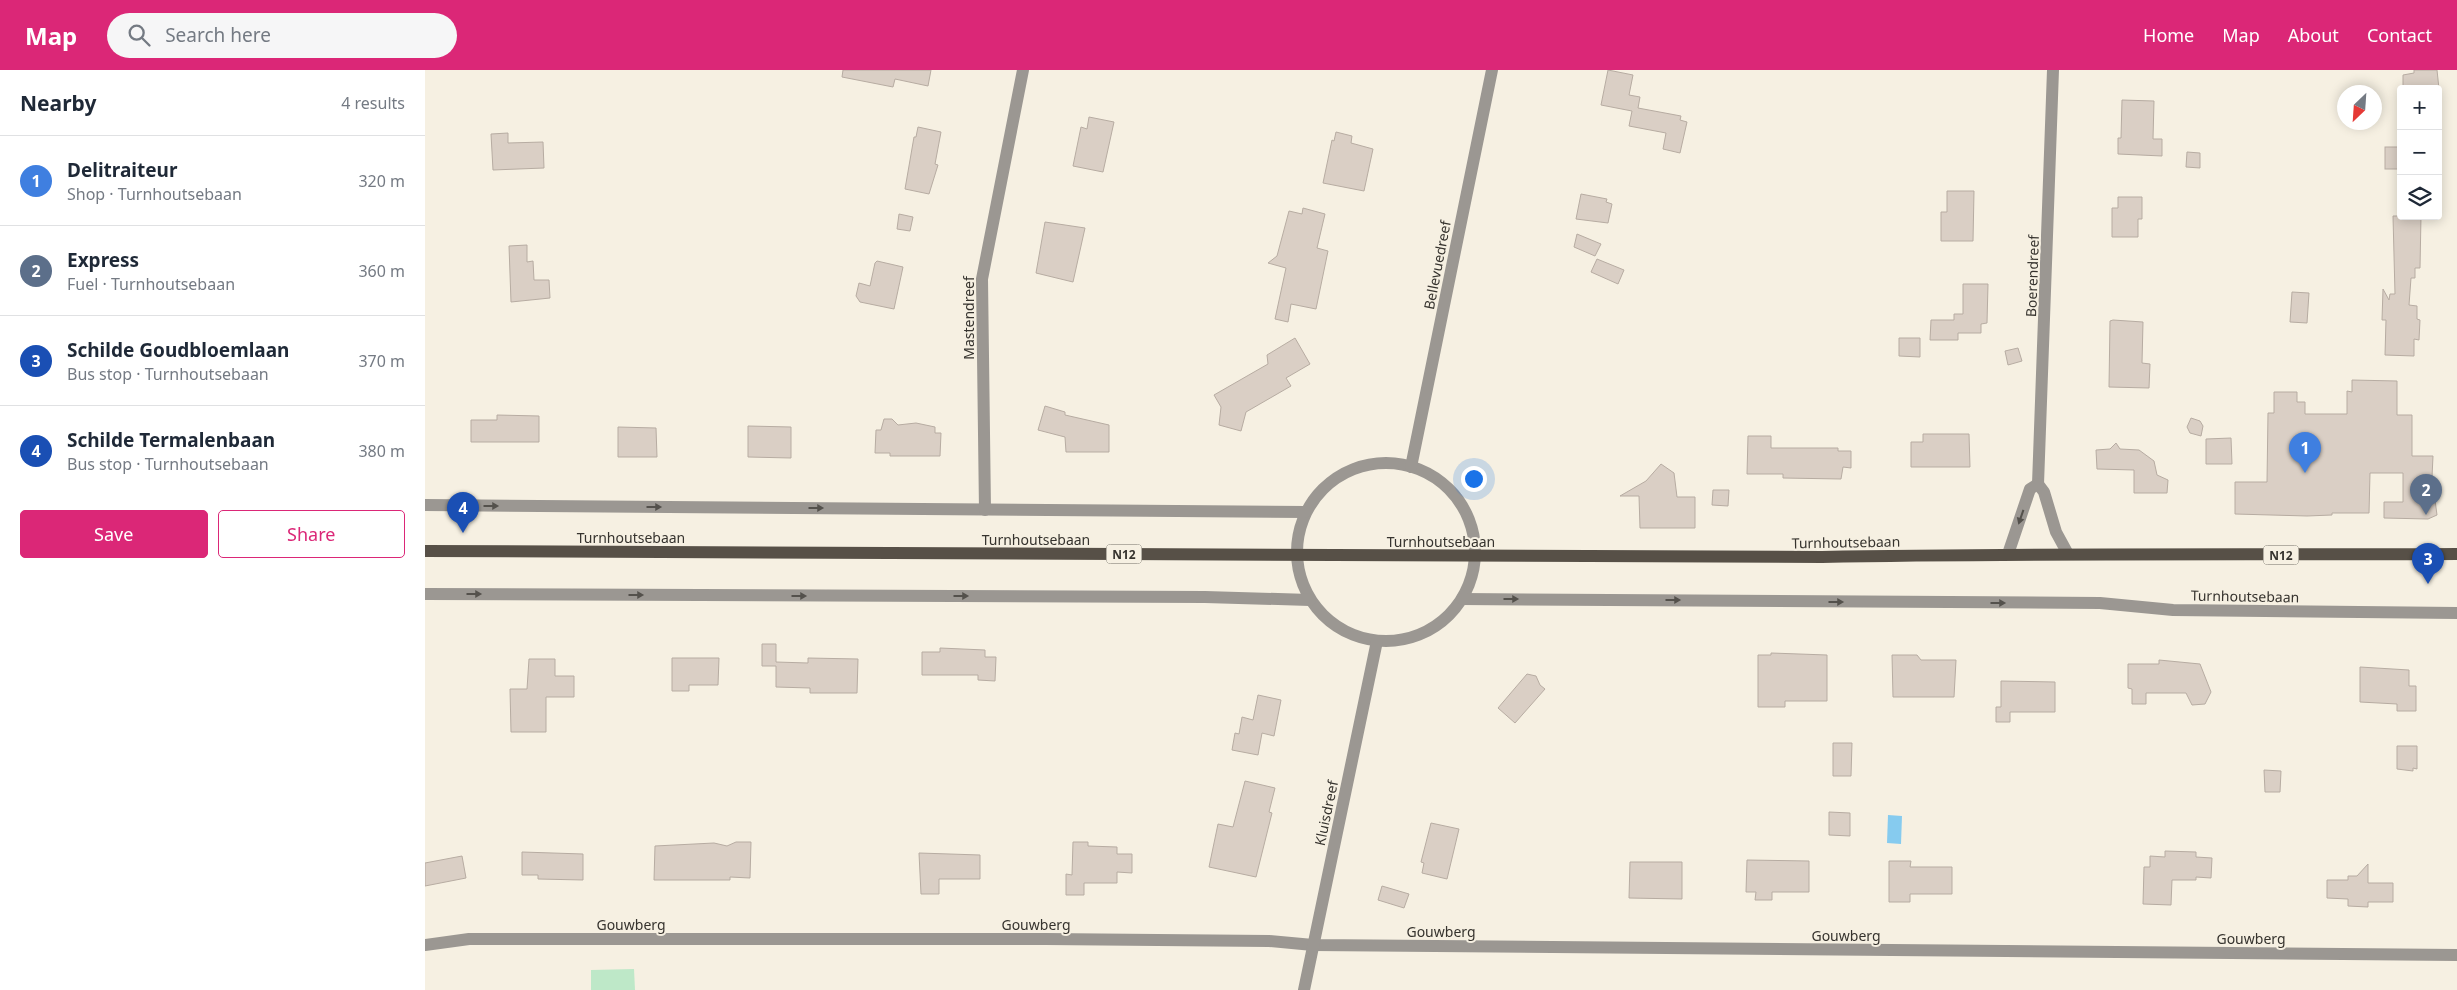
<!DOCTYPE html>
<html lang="en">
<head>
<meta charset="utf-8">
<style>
  body { margin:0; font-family:"Noto Sans",sans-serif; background:#f6f6f7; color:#1f2937 }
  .controls { position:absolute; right:15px; top:15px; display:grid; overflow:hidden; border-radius:5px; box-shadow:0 2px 12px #0003 }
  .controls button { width:45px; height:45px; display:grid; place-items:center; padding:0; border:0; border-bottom:1px solid #e0e1e3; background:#fff; color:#1f2937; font:25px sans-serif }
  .compass { position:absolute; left:1912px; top:15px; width:45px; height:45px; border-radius:50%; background:#fff; box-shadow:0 2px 12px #0003; rotate:205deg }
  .you { position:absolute; left:1048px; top:408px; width:18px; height:18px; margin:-12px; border:4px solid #fff; border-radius:50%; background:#1a73e8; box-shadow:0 0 0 8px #1a73e833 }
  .badge { display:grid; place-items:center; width:32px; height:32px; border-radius:50%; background:#db2777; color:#fff; font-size:16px; font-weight:700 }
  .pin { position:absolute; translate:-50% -41px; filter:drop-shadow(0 1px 2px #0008) }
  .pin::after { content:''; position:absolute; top:26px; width:18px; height:15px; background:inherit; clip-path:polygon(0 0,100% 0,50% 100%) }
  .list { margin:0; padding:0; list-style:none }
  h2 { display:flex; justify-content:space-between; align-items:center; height:65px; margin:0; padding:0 20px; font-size:21px }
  h2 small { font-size:16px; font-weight:400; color:#747a83 }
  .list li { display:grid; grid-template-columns:32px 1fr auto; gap:15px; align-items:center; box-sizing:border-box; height:90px; padding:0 20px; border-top:1px solid #e0e1e3 }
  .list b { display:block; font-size:19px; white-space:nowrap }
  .list p { margin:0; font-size:16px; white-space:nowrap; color:#747a83 }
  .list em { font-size:16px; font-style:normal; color:#747a83 }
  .actions { display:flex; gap:10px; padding:15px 20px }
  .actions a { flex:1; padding:11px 0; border:1px solid #db2777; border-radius:5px; text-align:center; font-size:18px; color:#db2777 }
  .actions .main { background:#db2777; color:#fff }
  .icon { flex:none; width:28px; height:28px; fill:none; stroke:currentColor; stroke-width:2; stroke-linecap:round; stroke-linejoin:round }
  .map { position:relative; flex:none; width:2032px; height:920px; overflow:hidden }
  header { display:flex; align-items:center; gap:30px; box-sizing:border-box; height:70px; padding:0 25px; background:#db2777; color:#fff }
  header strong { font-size:24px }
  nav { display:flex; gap:28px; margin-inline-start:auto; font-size:18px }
  .search { width:350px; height:45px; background:#f6f6f7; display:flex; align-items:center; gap:12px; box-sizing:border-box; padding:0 18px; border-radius:28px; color:#747a83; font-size:19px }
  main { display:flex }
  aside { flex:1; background:#fff }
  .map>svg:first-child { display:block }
  .green { fill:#bee8c8 }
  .water { fill:#86cbef }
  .building { fill:#dacfc5; stroke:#b7aca2 }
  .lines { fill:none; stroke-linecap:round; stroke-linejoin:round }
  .minor { stroke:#9b9792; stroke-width:12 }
  .major { stroke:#575047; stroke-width:12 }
  .oneway { fill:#54514c }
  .labels { text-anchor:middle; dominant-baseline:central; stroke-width:4; stroke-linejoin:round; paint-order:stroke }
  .shield { fill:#f6f0e2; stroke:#706c64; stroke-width:1 }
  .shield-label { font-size:12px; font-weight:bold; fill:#36332e }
  .street-label { font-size:14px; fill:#36332e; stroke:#f6f0e2 }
</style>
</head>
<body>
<header>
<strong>Map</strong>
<div class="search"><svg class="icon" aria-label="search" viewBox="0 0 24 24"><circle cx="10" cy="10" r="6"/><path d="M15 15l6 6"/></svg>Search here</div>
<nav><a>Home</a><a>Map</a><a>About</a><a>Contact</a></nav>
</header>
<main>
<aside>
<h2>Nearby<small>4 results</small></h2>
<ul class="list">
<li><span class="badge" style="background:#3f7fe0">1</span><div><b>Delitraiteur</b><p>Shop · Turnhoutsebaan</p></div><em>320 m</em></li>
<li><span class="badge" style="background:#5c6f8a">2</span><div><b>Express</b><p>Fuel · Turnhoutsebaan</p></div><em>360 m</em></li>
<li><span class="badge" style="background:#1a4fb4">3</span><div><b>Schilde Goudbloemlaan</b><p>Bus stop · Turnhoutsebaan</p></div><em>370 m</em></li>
<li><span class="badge" style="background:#1a4fb4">4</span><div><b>Schilde Termalenbaan</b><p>Bus stop · Turnhoutsebaan</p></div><em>380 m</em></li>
</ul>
<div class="actions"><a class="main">Save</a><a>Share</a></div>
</aside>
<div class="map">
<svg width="2032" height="920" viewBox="0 0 2032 920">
  <rect width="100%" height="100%" fill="#f6f0e2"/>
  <polygon class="green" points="209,899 210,920 166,920 166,900"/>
  <polygon class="water" points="1463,745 1477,746 1476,774 1462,773"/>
  <g class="building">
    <polygon points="418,0 506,0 503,16 470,9 468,17 417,7"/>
    <polygon points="1183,0 1208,5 1204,25 1215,27 1213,38 1256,46 1255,50 1262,52 1255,83 1238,79 1241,63 1204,56 1207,41 1176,35"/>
    <polygon points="1989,0 2012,0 2014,19 1978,19 1978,5 1989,3"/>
    <polygon points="1697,30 1729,31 1728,69 1737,69 1737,86 1693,84 1693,68 1696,68"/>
    <polygon points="664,47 689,52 678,102 648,96 656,57 662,59"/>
    <polygon points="493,57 516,62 510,94 513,95 504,124 480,119 489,67 491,67"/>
    <polygon points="911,62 927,66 926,73 948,79 939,121 898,113 907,70 909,71"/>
    <polygon points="83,63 83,73 118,72 119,98 68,100 66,64"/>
    <rect x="1960" y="77" width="16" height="22"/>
    <polygon points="1762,82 1775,83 1775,98 1761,97"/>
    <polygon points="1522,121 1549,121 1548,171 1516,171 1516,142 1522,142"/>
    <polygon points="1156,124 1182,129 1181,132 1187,134 1183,153 1151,149"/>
    <polygon points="1693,127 1717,127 1717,149 1713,149 1713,167 1687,167 1687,138 1693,138"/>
    <polygon points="878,138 900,144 892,178 903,181 891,239 866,234 863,252 850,249 861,198 843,193 852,186 864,141 877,144"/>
    <polygon points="474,144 488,147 485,161 472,159"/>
    <polygon points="1968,146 1996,146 1995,198 1990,198 1990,208 1986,208 1984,235 1992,236 1992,249 1995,250 1994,270 1989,269 1989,286 1960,285 1961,250 1957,250 1958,219 1964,230 1965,224 1970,224"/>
    <polygon points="620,152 660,158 648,212 611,203"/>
    <polygon points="1152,164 1176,174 1170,186 1149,177"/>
    <polygon points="102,175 102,192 108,191 109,210 124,210 125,228 86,232 84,176"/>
    <polygon points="1172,189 1199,200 1193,214 1166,202"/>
    <polygon points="452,191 478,197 469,239 435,232 431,226 434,213 445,216 450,193"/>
    <polygon points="1538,214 1563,214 1562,253 1556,254 1556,263 1533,263 1533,270 1505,270 1506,250 1529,250 1529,244 1538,244"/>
    <polygon points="1867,222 1884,223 1882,253 1865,252"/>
    <polygon points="1688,250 1718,252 1717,293 1725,294 1724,318 1684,317 1685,251"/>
    <polygon points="870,268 885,294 861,308 866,316 821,342 816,361 794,355 796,337 789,325 843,294 842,285"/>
    <polygon points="1474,268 1495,268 1495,287 1474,286"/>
    <polygon points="1593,278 1597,291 1583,295 1580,281"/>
    <polygon points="1927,310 1972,311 1972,345 1987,345 1987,386 2008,386 2007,407 2012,445 2003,449 1959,448 1959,432 1978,432 1978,403 1945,403 1944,443 1907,443 1907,445 1882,446 1810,444 1810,412 1842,412 1843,343 1849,343 1849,322 1872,322 1872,332 1880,332 1880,344 1922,344 1922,321 1927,322"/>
    <polygon points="620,336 640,342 640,345 684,355 684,382 641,382 640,367 613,360"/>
    <polygon points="72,345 114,346 114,372 46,372 46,350 72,350"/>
    <polygon points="1766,348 1775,351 1778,356 1776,366 1765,363 1762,357"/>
    <polygon points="459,349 467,349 473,355 491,353 510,357 510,363 516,363 515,386 465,386 465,383 450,383 451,360 456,360"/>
    <polygon points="323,356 366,357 366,388 323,387"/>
    <polygon points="193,357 231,358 232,387 193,387"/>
    <polygon points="1498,364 1544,364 1545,397 1486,397 1486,372 1498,372"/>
    <polygon points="1323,366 1346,366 1346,378 1413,378 1413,381 1426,381 1426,398 1418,397 1416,409 1358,408 1358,404 1322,404"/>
    <polygon points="1806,368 1807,394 1781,394 1781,369"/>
    <polygon points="1691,373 1695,379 1714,380 1729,391 1732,405 1743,410 1742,423 1709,423 1709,400 1672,399 1671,380 1685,379"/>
    <polygon points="1236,394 1249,403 1252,427 1270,427 1270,458 1215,458 1214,426 1195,426 1221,411"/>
    <polygon points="1288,420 1304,420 1303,436 1287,435"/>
    <polygon points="337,574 351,574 351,592 383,593 383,588 433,589 432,623 385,623 385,618 351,617 351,596 337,596"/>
    <polygon points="515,578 560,580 560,587 571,587 570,611 553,610 553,605 497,605 497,582 515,582"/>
    <polygon points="1346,583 1402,585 1402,631 1360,631 1360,637 1333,637 1333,585 1346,585"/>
    <polygon points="1467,585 1492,585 1496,590 1531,590 1529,627 1468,627"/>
    <polygon points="247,588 294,588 293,615 264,615 264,621 247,621"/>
    <polygon points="104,589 130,589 130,606 149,606 149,627 121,627 121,662 86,662 85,619 102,619"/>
    <polygon points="1734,590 1775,594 1786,622 1780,634 1767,635 1761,623 1721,623 1721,634 1707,634 1707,619 1703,618 1703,594 1734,594"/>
    <polygon points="1935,597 1984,600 1984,616 1991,616 1991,641 1972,641 1972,634 1935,632"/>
    <polygon points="1102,604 1111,606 1115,615 1120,619 1090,653 1073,638"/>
    <polygon points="1576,611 1630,612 1630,642 1585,642 1585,652 1571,652 1571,637 1576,637"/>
    <polygon points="833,625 856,630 849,666 837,663 833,685 807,680 810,663 814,664 817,647 828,650"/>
    <polygon points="1408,673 1427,673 1426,706 1408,706"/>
    <polygon points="1972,676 1992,676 1992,699 1988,698 1988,701 1972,699"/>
    <polygon points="1839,700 1856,701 1855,722 1840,722"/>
    <polygon points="820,711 850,718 844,742 847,743 831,807 784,797 793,754 808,757"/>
    <polygon points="1404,742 1425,743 1425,766 1404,765"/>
    <polygon points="1006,753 1034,759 1022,809 997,803 999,793 996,792"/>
    <polygon points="311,772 326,772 325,808 305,807 305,810 229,810 230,776 289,773 302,776"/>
    <polygon points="648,772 663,772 663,776 692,777 692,784 707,784 707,803 692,802 692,813 659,813 659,825 641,825 641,804 647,805"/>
    <polygon points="1740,781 1771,782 1771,787 1787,788 1786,808 1771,807 1771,810 1747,810 1746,835 1718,834 1719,797 1725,797 1725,786 1740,787"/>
    <polygon points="97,782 158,784 158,810 113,809 113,805 97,805"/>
    <polygon points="494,783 555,785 555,809 514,809 514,824 496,824"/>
    <polygon points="37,786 41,808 0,816 0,793"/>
    <polygon points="1322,790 1384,791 1384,822 1347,822 1347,830 1330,830 1331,822 1321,822"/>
    <polygon points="1464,791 1486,791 1485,797 1527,797 1527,824 1485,824 1485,832 1464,832"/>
    <polygon points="1205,792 1257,792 1257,829 1204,828"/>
    <polygon points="1943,794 1943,813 1968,813 1968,832 1943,832 1943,837 1923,836 1923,829 1902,828 1902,810 1923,810 1923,806 1932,806"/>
    <polygon points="957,816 984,824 979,838 953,830"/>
  </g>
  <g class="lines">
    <g class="minor">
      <polyline points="1628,0 1613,414 1619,422 1631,462 1643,484"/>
      <circle cx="961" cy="482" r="89"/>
      <polyline points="986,397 1067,0"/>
      <polyline points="0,435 880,442"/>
      <polyline points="560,440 557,209 598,0"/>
      <polyline points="1583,484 1605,419 1613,414"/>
      <polyline points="0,524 780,527 885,530"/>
      <polyline points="1037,529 1675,533 1748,540 2032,543"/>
      <polyline points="0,875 44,869 621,869 844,871 888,875 2032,885"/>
      <polyline points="879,920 952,571"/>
    </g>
    <path class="major" d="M0 481 1397 487C1609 483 1820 485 2032 484"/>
  </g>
  <defs><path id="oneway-solid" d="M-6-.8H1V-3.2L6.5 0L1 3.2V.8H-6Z" transform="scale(1.25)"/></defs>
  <g class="oneway">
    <use href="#oneway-solid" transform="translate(66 436)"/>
    <use href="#oneway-solid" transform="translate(229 437)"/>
    <use href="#oneway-solid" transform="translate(391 438)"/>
    <use href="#oneway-solid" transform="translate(1596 447) rotate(109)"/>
    <use href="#oneway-solid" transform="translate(49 524)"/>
    <use href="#oneway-solid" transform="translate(211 525)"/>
    <use href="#oneway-solid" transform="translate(374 526)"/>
    <use href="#oneway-solid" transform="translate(536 526)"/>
    <use href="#oneway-solid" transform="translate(1086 529)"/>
    <use href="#oneway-solid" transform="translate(1248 530)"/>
    <use href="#oneway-solid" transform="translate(1411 532)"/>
    <use href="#oneway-solid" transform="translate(1573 533)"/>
  </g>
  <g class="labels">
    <g class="shield">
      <rect x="681.5" y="474.5" width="35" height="19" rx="4"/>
      <rect x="1838.5" y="475.5" width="35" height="19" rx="4"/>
    </g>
    <g class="shield-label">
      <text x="699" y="484">N12</text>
      <text x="1856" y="485">N12</text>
    </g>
    <g class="street-label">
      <text transform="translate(1012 195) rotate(-79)">Bellevuedreef</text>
      <text transform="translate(1607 206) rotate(-88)">Boerendreef</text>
      <text transform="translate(543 248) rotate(-90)">Mastendreef</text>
      <text x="206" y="467">Turnhoutsebaan</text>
      <text x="611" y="469">Turnhoutsebaan</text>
      <text x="1016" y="471">Turnhoutsebaan</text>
      <text transform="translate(1421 472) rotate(-1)">Turnhoutsebaan</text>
      <text transform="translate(1820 526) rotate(1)">Turnhoutsebaan</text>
      <text transform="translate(901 743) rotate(-78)">Kluisdreef</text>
      <text x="206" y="854">Gouwberg</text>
      <text x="611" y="854">Gouwberg</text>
      <text x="1016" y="861">Gouwberg</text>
      <text x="1421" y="865">Gouwberg</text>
      <text x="1826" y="868">Gouwberg</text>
    </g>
  </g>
</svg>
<div class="controls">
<button>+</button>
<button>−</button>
<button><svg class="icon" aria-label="layers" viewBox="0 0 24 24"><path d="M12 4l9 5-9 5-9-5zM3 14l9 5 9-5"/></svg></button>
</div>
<svg class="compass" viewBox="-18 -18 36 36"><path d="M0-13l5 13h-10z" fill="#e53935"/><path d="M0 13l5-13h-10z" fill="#747a83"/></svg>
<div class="you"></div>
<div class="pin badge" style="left:1880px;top:403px;background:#3f7fe0">1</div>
<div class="pin badge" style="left:2001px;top:445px;background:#5c6f8a">2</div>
<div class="pin badge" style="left:2003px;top:514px;background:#1a4fb4">3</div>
<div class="pin badge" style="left:38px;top:463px;background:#1a4fb4">4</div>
</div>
</main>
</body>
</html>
